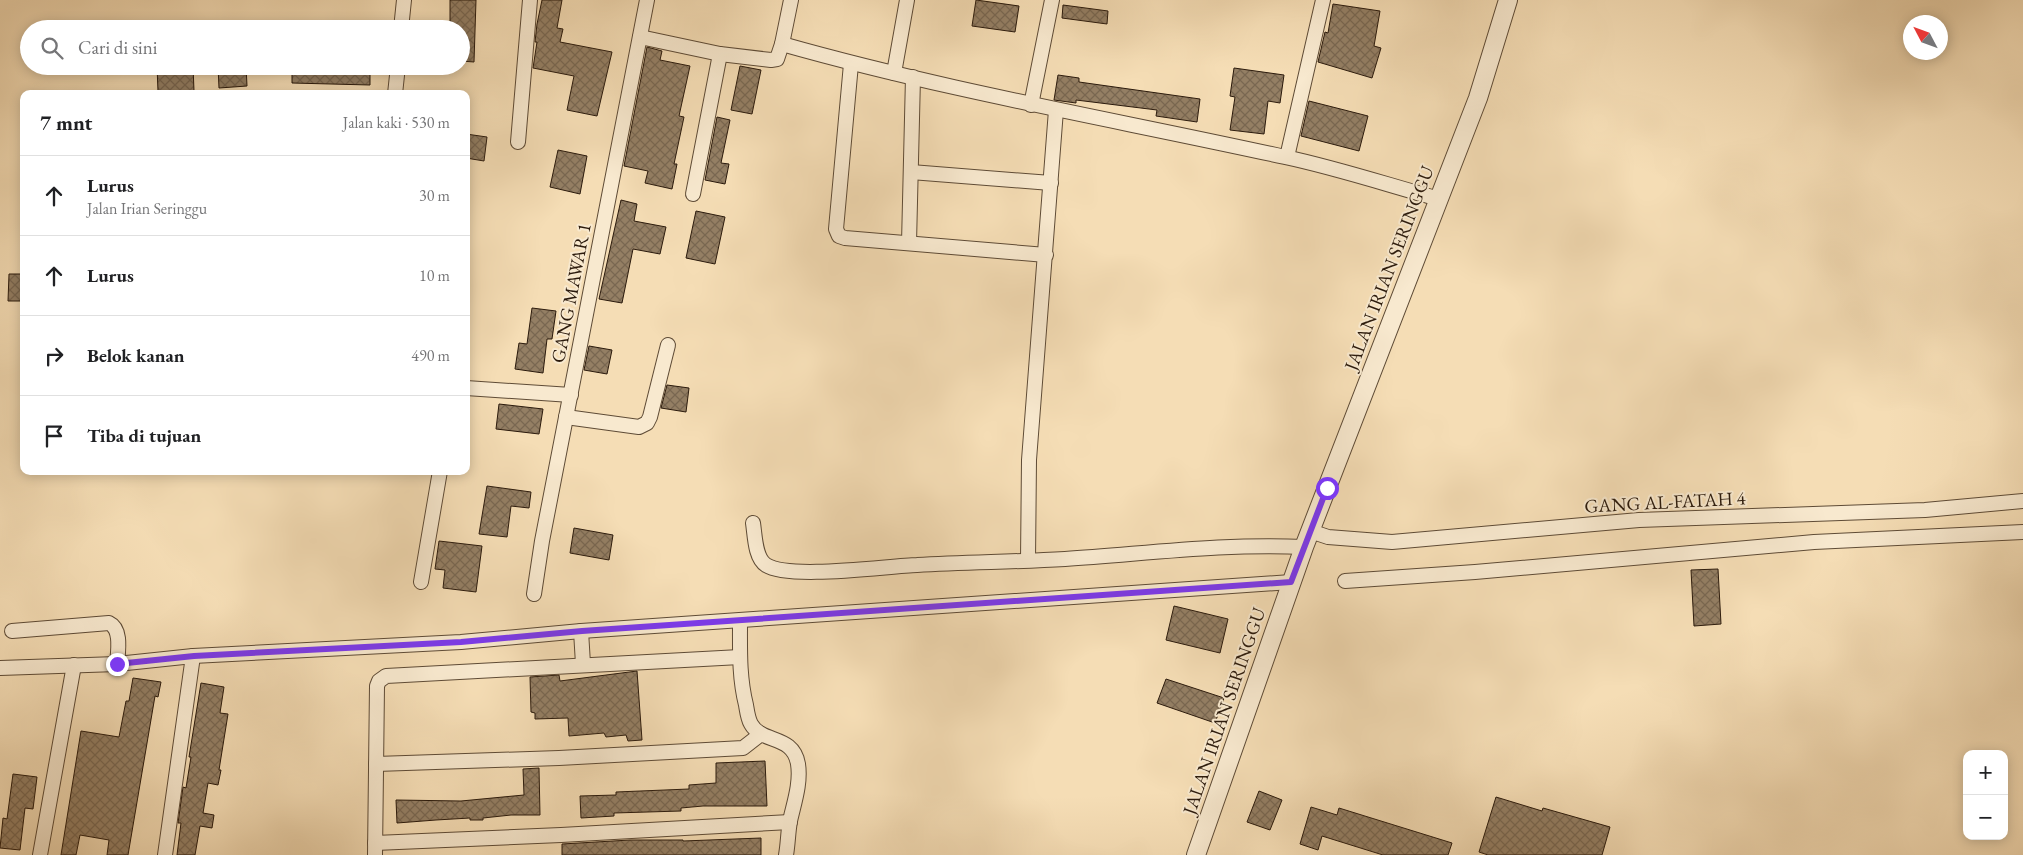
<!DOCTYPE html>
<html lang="id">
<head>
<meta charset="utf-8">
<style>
  body { margin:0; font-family:"EB Garamond",serif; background:#f6f6f6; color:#202124 }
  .controls { position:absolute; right:15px; bottom:15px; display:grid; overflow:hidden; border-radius:10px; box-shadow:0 2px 12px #0003 }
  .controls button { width:45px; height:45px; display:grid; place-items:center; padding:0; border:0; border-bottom:1px solid #e0e0e0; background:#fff; color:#202124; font:25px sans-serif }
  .compass { position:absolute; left:1903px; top:15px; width:45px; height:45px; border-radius:50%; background:#fff; box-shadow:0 2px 12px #0003; rotate:311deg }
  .stop { position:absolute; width:15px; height:15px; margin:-11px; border:4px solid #7c3aed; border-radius:50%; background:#fff }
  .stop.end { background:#7c3aed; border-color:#fff; box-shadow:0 1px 5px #0008 }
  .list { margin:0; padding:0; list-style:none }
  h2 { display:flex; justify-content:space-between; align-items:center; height:65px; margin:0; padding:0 20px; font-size:21px }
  h2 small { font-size:16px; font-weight:400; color:#757577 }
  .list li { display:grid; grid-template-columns:32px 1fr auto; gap:15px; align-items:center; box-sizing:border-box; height:80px; padding:0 20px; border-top:1px solid #e0e0e0 }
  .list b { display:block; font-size:19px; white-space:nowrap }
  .list p { margin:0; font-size:16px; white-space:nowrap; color:#757577 }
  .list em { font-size:16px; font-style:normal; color:#757577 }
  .icon { flex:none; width:28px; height:28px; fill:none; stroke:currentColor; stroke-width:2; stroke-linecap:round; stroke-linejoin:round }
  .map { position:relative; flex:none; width:2023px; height:855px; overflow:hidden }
  .search { position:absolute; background:#fff; box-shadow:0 2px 12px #0003; left:20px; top:20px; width:450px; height:55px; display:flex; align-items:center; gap:12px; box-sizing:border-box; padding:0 18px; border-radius:28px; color:#757577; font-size:19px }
  .panel { position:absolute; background:#fff; box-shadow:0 2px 12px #0003; left:20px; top:90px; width:450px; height:385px; border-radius:10px }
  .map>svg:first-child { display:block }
  .building { fill:url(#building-cross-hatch); stroke:#2b1a0c }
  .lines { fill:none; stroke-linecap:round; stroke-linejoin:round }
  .minor-casing { stroke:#5e4b36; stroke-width:16 }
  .tertiary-casing { stroke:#5e4b36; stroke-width:20 }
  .minor { stroke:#f8e9cf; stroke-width:14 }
  .tertiary { stroke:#f8e9cf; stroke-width:18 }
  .route { stroke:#7c3aed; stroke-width:6 }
  .labels { text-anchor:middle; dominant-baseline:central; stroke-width:4; stroke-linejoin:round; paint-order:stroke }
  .street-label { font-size:19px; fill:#2b1a0c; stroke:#f8e9cf }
</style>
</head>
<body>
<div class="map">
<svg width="2023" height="855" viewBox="0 0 2023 855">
  <defs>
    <pattern id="building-cross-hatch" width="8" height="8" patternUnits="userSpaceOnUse" patternTransform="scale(1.25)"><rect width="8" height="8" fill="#947f64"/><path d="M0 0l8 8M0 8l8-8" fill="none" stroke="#796751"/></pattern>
  </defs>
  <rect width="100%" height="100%" fill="#f5ddb5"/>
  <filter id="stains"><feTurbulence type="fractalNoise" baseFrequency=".004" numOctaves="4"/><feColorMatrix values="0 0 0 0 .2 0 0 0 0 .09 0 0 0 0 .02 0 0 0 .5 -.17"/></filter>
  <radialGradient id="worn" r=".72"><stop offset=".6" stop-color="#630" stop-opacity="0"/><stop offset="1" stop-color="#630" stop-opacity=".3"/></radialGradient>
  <g class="building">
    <polygon points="450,0 476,0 474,62 461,61 461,29 450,29"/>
    <polygon points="542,0 562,0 557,28 563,29 560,42 612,52 597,116 567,110 574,76 533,68 537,42 535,42 537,24"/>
    <polygon points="976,0 1019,6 1015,32 972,26"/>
    <polygon points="1333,4 1380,11 1374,46 1381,48 1372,78 1318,62 1325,32 1328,33"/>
    <polygon points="1063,5 1108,11 1107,24 1062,18"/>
    <polygon points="647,47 662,51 660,60 690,66 679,116 684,117 674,164 677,164 672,189 645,183 648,171 624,166"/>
    <polygon points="157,66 193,66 194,91 158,91"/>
    <polygon points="218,66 246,66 247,86 219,88"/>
    <polygon points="292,66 370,66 370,85 292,83"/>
    <polygon points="740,66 761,70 752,114 731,110"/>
    <polygon points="1234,68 1284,75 1280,103 1268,101 1264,134 1230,130 1235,97 1230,96"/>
    <polygon points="1058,75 1079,78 1079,82 1200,99 1197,122 1156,116 1157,110 1076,100 1076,103 1054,100"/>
    <polygon points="1309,101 1368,116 1359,151 1301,136"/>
    <polygon points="717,117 730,120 721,163 729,164 725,184 705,180"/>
    <polygon points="466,134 487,137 484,161 466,158"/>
    <polygon points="558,150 587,156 580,194 550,187"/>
    <polygon points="621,200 637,204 634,221 666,227 660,254 633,249 622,303 599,299"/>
    <polygon points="696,211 725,217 715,264 686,258"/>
    <polygon points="9,274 24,274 24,301 8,301"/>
    <polygon points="532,308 556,311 552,339 547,339 543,373 515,369 519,343 527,344"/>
    <polygon points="589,346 612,350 607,374 584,370"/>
    <polygon points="667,385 689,388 686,412 661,408"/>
    <polygon points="499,404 543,409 539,434 496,429"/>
    <polygon points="487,486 531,492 529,508 511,506 507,537 479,534"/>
    <polygon points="574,528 613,535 609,560 570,553"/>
    <polygon points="439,541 482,546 476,592 443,588 445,570 435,569"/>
    <polygon points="1718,569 1721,624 1694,626 1691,570"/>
    <polygon points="1174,606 1228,619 1220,653 1166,640"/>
    <polygon points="637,671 642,740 628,741 626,735 606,737 604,733 569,736 568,718 535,719 535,713 531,712 530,677 559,675 560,681"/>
    <polygon points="133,678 161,682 158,697 155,696 128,855 107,855 109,840 80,835 76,855 61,855 81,731 119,737 126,701 129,701"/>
    <polygon points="1166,679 1224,698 1215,723 1157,703"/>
    <polygon points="201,683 224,687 220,713 228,714 219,770 221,770 218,785 208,783 203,813 214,815 212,828 200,826 195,855 177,855 181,823 178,823 183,787 186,788 191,757 189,757"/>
    <polygon points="765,761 767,806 703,806 681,808 681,811 614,813 614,816 581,818 580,796 616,795 616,792 689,789 689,785 716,783 716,763"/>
    <polygon points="539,768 540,815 511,815 483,818 483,820 470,820 470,818 436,820 397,823 396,800 461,801 524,795 523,769"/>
    <polygon points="13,774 37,777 33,809 25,808 20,850 0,848 3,818 7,819"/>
    <polygon points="1259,791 1282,800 1270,830 1247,822"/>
    <polygon points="1496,797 1542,811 1543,808 1610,827 1602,855 1488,855 1479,852"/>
    <polygon points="1311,807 1337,815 1339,808 1452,843 1448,855 1383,855 1322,836 1318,850 1300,844"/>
    <polygon points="761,838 761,855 562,855 562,844 630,840 683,840 683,841"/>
  </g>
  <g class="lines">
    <g class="minor-casing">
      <g id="minor">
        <polyline points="401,29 404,0"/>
        <polyline points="640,37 720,54 771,60 777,59 782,44 791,0"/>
        <path d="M782 44C948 91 1117 120 1285 157 1337 168 1388 185 1439 199"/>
        <polyline points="851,64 836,229 839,236 845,238 1046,255"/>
        <polyline points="894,73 907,0"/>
        <polyline points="395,94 398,66"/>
        <polyline points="1031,105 1052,0"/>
        <polyline points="518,142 530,0"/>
        <polyline points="1287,157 1323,0"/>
        <polyline points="911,172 1051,183"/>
        <polyline points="693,194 720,54"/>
        <polyline points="909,243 913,77"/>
        <polyline points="466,388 571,395"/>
        <polyline points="566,417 639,427 647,423 650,417 668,345"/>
        <path d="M753 523C755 536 755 558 766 565 789 580 886 566 917 565 966 562 1016 562 1065 559 1144 554 1224 543 1304 547"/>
        <polyline points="1310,531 1328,537 1392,542 1639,520 1925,510 2023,501"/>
        <polyline points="1028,560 1029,460 1056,110"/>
        <polyline points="1345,581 1475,572 1814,542 2023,532"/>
        <polyline points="421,582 440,471"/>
        <polyline points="534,594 542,541 647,0"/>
        <path d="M740 621C740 650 739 677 746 705 747 711 748 719 751 724 762 744 793 734 798 764 801 783 794 803 790 821 788 832 788 844 786 855"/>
        <path d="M12 631 109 623C122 629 118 651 117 664"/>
        <polyline points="581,631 583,664"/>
        <polyline points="0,668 117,664 193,656 461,642 581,631 1291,582"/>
        <polyline points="376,764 559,758 743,748 761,734"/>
        <polyline points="375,843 561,835 790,822"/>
        <polyline points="40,855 74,665"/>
        <polyline points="165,855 193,656"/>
        <polyline points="375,855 377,686 379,681 386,676 740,657"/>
      </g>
    </g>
    <g class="tertiary-casing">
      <polyline id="tertiary" points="1196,855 1304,547 1478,98 1508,0"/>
    </g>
    <use href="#minor" class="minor"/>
    <use href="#tertiary" class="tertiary"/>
  </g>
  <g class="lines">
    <polyline class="route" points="117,664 194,656 461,642 582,631 1291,582 1327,488"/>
  </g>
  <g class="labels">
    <g class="street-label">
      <text transform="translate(1389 268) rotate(-69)">JALAN IRIAN SERINGGU</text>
      <text transform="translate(571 293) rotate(-79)">GANG MAWAR 1</text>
      <text transform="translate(1665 502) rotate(-3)">GANG AL-FATAH 4</text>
      <text transform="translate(1224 711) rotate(-71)">JALAN IRIAN SERINGGU</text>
    </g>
  </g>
  <rect width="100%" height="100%" filter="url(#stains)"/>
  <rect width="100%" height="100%" fill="url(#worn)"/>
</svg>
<div class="controls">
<button>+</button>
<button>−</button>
</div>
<svg class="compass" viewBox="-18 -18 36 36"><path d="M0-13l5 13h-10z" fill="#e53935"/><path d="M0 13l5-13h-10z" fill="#757577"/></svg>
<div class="stop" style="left:1327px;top:488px"></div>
<div class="stop end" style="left:117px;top:664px"></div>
<div class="search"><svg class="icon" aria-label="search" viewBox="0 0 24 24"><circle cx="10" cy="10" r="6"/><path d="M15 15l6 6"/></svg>Cari di sini</div>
<section class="panel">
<h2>7 mnt<small>Jalan kaki · 530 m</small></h2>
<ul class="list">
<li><svg class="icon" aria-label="ahead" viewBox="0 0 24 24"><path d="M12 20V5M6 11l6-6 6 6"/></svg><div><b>Lurus</b><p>Jalan Irian Seringgu</p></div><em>30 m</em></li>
<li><svg class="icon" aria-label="ahead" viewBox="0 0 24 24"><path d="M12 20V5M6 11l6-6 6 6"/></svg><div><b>Lurus</b></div><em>10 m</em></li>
<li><svg class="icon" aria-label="right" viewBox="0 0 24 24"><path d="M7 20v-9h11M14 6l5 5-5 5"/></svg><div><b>Belok kanan</b></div><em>490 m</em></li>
<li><svg class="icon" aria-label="arrive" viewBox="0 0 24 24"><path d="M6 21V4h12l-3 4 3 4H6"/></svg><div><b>Tiba di tujuan</b></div></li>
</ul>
</section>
</div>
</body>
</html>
